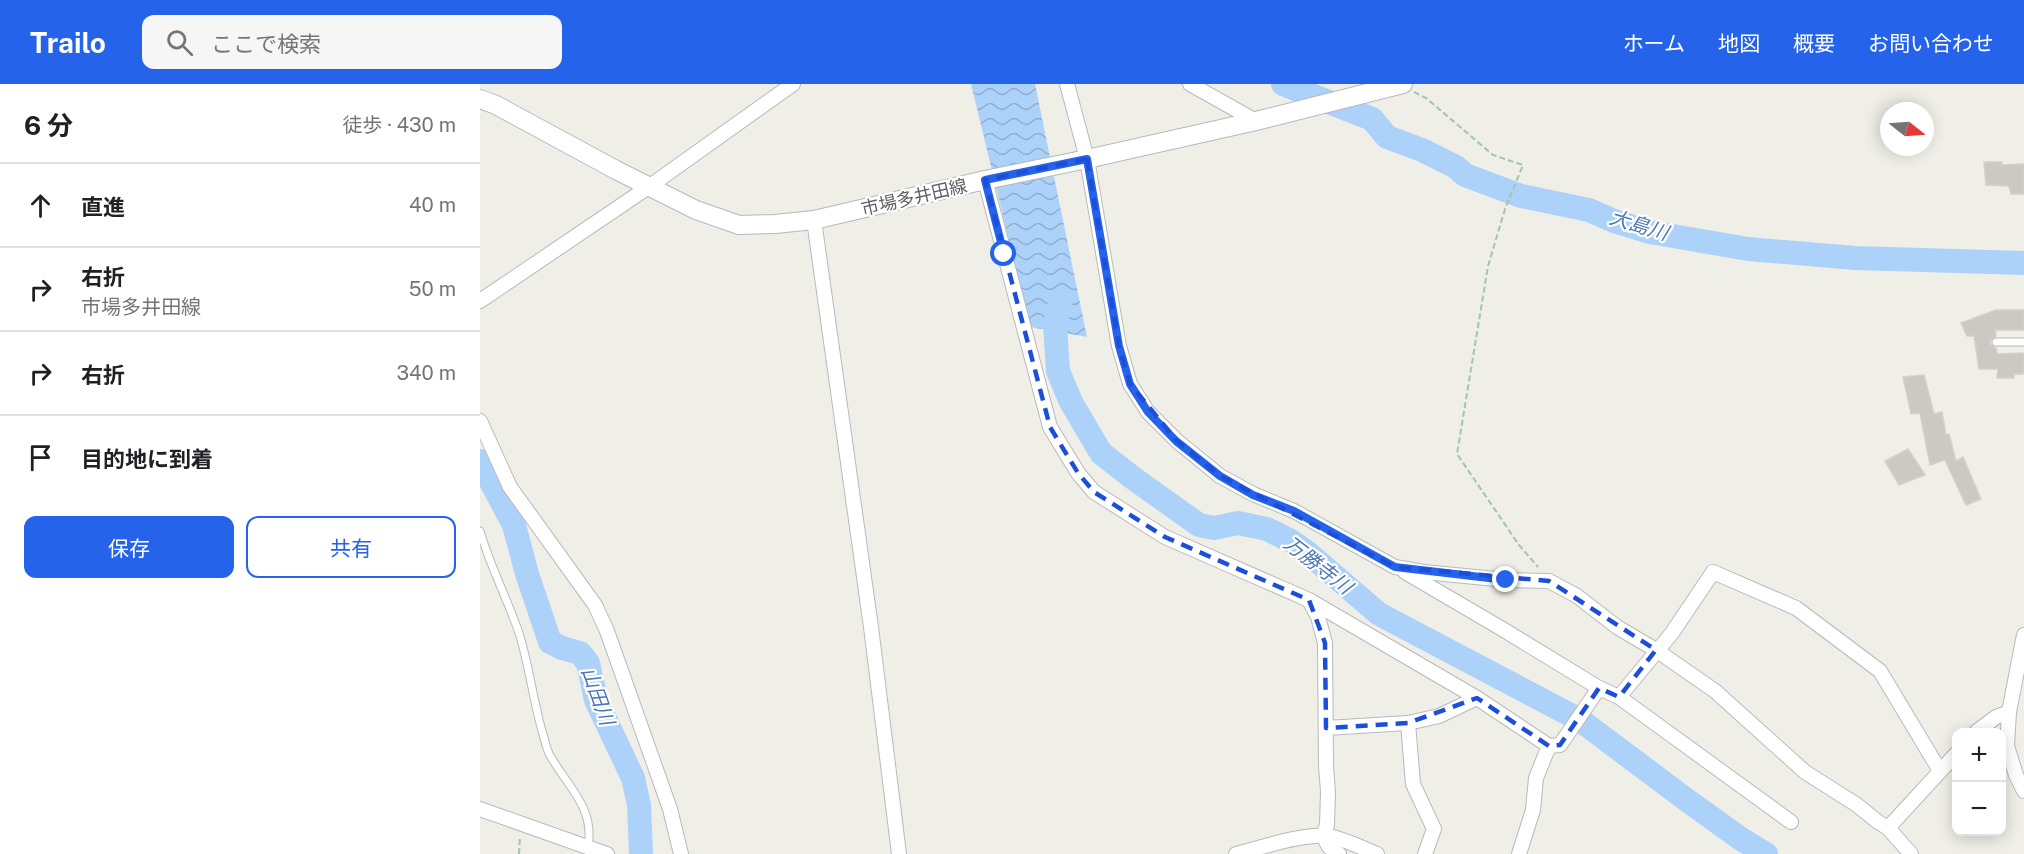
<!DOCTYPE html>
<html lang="ja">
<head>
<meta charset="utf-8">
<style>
  body { margin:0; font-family:"Public Sans","Noto Sans JP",sans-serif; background:#f6f6f6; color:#202124 }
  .controls { position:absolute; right:18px; bottom:18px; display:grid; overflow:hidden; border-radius:12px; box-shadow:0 3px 15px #0003 }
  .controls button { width:54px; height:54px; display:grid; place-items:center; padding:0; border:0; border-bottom:2px solid #e0e0e0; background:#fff; color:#202124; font:30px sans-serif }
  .compass { position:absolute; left:1400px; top:18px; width:54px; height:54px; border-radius:50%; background:#fff; box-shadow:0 3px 15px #0003; rotate:107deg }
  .stop { position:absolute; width:18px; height:18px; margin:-14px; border:4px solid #2563eb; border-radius:50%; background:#fff }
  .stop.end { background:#2563eb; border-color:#fff; box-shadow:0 2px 6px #0008 }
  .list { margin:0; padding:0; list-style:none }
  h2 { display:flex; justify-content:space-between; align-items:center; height:78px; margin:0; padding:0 24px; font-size:26px }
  h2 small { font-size:20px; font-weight:400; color:#757577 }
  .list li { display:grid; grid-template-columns:39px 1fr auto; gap:18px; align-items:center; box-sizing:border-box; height:84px; padding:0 24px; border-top:2px solid #e0e0e0 }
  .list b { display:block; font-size:22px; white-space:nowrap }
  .list p { margin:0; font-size:20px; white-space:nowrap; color:#757577 }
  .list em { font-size:20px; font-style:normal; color:#757577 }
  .actions { display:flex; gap:12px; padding:18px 24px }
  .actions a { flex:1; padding:14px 0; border:2px solid #2563eb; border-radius:12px; text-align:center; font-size:21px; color:#2563eb }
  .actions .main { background:#2563eb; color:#fff }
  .icon { flex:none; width:33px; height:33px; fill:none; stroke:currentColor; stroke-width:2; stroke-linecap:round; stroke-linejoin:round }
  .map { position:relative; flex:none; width:1544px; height:770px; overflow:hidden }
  header { display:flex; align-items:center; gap:36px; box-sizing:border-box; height:84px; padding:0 30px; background:#2563eb; color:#fff }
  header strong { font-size:28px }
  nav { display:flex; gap:33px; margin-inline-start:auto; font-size:21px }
  .search { width:420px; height:54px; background:#f6f6f6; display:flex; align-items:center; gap:15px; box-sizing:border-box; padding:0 21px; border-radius:12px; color:#757577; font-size:22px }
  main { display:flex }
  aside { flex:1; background:#fff }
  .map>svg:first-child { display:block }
  .water { fill:url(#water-waves) }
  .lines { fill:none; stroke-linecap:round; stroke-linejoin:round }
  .river { stroke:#add2fa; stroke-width:24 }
  .building { fill:#ccc9c4; stroke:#d4d1c6; stroke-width:1.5 }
  .lane-casing { stroke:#b7b9bd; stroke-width:9 }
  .street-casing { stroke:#b7b9bd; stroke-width:16 }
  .secondary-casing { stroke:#b6b8be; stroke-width:20 }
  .path { stroke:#9fc6ae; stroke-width:2; stroke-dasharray:6 3; stroke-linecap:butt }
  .lane { stroke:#fff; stroke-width:7 }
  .street { stroke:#fff; stroke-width:14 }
  .secondary { stroke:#fff; stroke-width:18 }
  .route { stroke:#2563eb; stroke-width:8 }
  .marked { fill:none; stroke:#1d4ed8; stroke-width:4.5; stroke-dasharray:12 8; stroke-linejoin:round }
  .labels { text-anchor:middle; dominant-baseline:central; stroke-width:4.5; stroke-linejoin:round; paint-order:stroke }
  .street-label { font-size:18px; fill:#5f6167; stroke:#fff }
  .water-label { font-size:20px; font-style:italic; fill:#4c77b5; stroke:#fff }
</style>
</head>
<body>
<header>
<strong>Trailo</strong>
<div class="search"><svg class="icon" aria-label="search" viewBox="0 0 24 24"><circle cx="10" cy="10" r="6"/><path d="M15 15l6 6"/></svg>ここで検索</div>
<nav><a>ホーム</a><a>地図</a><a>概要</a><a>お問い合わせ</a></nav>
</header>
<main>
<aside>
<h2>6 分<small>徒歩 · 430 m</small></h2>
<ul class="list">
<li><svg class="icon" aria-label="ahead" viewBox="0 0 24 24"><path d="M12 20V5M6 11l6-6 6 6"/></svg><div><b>直進</b></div><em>40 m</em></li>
<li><svg class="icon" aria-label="right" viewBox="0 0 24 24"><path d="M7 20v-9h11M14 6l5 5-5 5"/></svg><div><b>右折</b><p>市場多井田線</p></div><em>50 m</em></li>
<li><svg class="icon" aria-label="right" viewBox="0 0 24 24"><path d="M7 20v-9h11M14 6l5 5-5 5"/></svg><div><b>右折</b></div><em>340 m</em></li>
<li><svg class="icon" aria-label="arrive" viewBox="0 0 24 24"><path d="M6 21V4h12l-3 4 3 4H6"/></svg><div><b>目的地に到着</b></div></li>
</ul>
<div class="actions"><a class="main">保存</a><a>共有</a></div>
</aside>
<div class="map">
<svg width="1544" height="770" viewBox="0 0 1544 770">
  <defs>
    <pattern id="water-waves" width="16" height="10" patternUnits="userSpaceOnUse" patternTransform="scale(1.5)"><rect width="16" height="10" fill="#add2fa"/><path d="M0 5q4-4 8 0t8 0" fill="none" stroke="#90aece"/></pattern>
  </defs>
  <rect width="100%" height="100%" fill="#f0efe7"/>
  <polygon class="water" points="491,0 555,0 607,253 550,243"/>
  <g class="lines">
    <g class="river">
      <polyline points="803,0 892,35 907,53 942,66 976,83 985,91 1041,112 1109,126 1134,137 1170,148 1268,165 1375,174 1544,179"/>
      <polyline points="581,215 575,241 578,287 591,318 621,369 653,394 719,441 734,444 758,439 787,445 811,457 828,469 899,530 1100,636 1204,714 1261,755 1286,770"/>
      <polyline points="0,377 34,441 47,490 70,558 82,564 100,569 108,579 116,616 153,694 159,721 161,770"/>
    </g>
  </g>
  <g class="building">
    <polygon points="1504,78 1522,78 1522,81 1544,80 1544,110 1531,110 1529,102 1506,101"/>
    <polygon points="1516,226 1544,226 1544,246 1515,246 1516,252 1510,257 1511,261 1516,264 1517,270 1544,269 1544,290 1534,290 1534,294 1517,294 1518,285 1499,285 1494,252 1487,252 1481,239"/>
    <polygon points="1444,291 1454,330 1462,328 1466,351 1469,350 1476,377 1483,373 1501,415 1486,421 1465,376 1450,381 1440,329 1431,330 1423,293"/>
    <polygon points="1428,365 1445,391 1419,401 1405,377"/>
  </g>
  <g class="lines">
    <g class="lane-casing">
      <g id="lane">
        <polyline points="1516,258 1544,258"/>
        <path d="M0 447C10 482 27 514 39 549 49 581 53 615 62 647 65 655 66 666 71 673 88 703 115 724 108 763"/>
      </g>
    </g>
    <g class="street-casing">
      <g id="street">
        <polyline points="587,0 607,75 639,262 650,300 668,328 697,357 740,392 773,410 814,427 915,483 944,488 1026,496 1069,497 1097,512 1137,543 1176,566 1235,607 1325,688 1377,721 1398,738 1408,744 1431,770"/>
        <polyline points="710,0 776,37"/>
        <polyline points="505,96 570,343 598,389 614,408 685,453 829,516 997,614 1069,662"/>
        <polyline points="334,136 391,543 419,770"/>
        <polyline points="0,217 170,102 313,0"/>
        <polyline points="0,337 30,403 115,521 127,547 190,725 201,770"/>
        <polyline points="925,488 1024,546 1119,604 1139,613 1311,738"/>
        <polyline points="829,516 838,533 845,559 846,682 848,708 847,741 843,752 849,763 859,770"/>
        <polyline points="1139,613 1192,549 1233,488 1316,524 1400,587 1460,687"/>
        <polyline points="1529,628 1527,662 1536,691 1544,707"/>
        <polyline points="928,639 933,700 954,745 945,770"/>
        <polyline points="846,644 928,639 959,632 997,614"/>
        <polyline points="1496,648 1516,633 1529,628 1544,551"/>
        <polyline points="0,725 127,770"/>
        <polyline points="1408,744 1476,670"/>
        <path d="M756 770C780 764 829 747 853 753 868 757 883 764 897 770"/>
        <polyline points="1039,770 1053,726 1056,694 1069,662 1080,661 1119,604"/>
      </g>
    </g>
    <g class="secondary-casing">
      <polyline id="secondary" points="0,15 16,21 136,86 216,126 259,141 295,140 334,136 505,96 607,75 776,37 923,0"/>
    </g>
    <g class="path">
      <polyline points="934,8 946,14 1013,71 1043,81 1025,125 1008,182 977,370 1039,461 1058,483"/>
      <polyline points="39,770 40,752"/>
    </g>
    <use href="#lane" class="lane"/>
    <use href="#street" class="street"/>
    <use href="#secondary" class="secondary"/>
  </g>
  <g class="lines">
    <polyline class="route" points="524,170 505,96 607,75 639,262 650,300 668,328 696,357 740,392 773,411 814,427 915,483 1026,496"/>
  </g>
  <path class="marked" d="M607 75 639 262 650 300 697 357 740 392 915 483 1069 497 1176 566 1139 613 1119 604 1080 661 1069 662 997 614 928 639 846 644 845 559 829 516 685 453 614 408 598 389 570 343 505 96Z"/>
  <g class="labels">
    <g class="street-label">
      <text transform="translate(434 113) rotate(-13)">市場多井田線</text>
    </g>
    <g class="water-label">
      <text transform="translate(1159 141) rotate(17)">大島川</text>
      <text transform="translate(838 481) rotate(38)">万勝寺川</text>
      <text transform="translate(118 612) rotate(70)">山田川</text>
    </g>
  </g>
</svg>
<div class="controls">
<button>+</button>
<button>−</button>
</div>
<svg class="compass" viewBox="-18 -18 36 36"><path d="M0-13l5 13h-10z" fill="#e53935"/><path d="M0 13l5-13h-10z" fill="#757577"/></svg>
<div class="stop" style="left:524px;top:170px"></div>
<div class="stop end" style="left:1026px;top:496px"></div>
</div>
</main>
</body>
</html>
